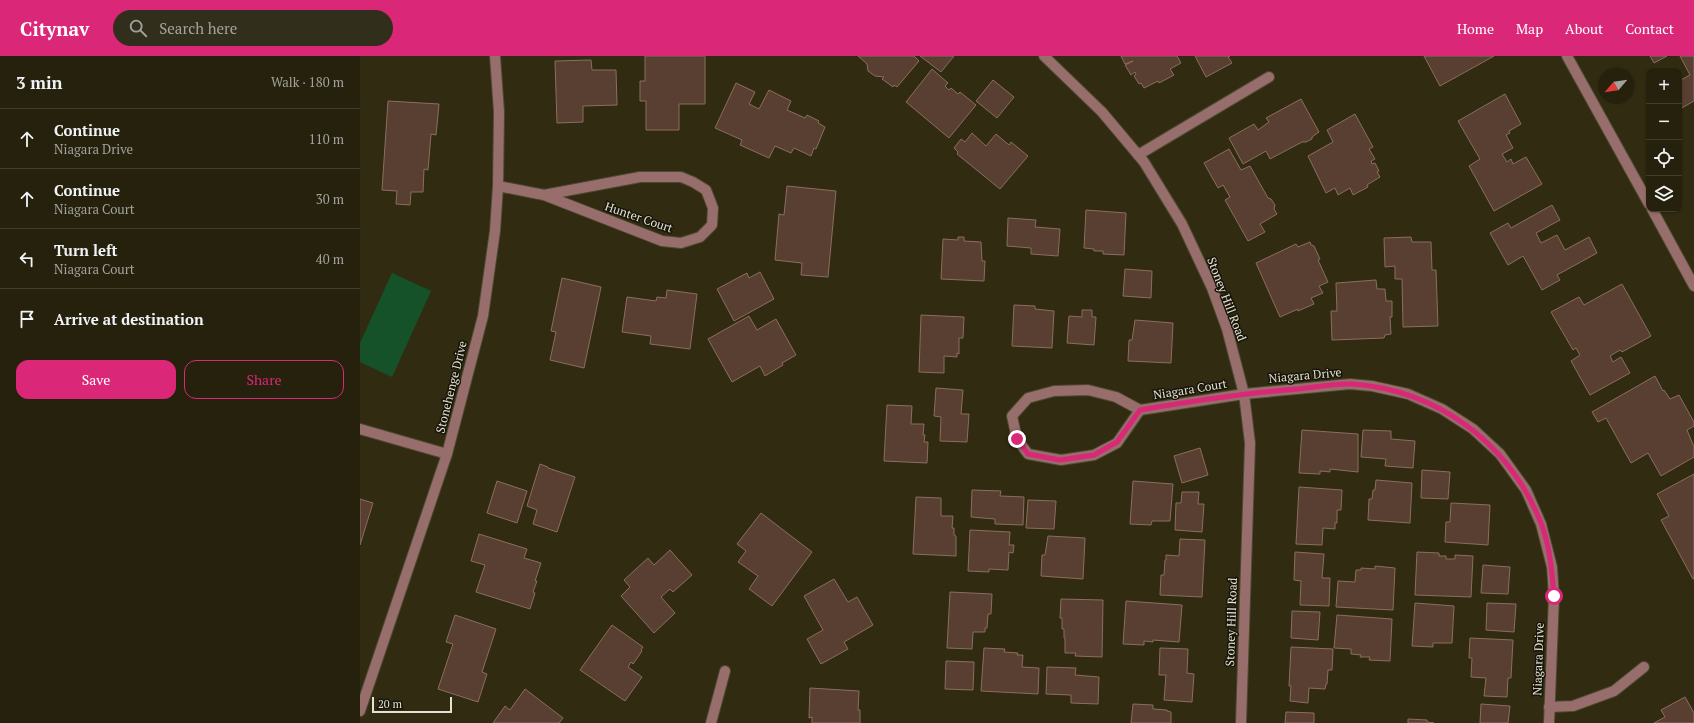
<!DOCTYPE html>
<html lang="en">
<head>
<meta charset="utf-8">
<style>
  body { margin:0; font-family:"PT Serif",serif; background:#312e1b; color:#f1f3f6 }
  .controls { position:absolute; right:12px; top:12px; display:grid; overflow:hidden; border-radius:8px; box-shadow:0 1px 3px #0004 }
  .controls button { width:36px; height:36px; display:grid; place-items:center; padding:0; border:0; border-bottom:1px solid #423e2e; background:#25210d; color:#f1f3f6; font:20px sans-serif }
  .compass { position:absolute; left:1238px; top:12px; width:36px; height:36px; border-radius:50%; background:#25210d; box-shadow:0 1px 3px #0004; rotate:241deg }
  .scale { position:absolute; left:12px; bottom:10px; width:80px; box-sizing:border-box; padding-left:4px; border:2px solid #e5e2d2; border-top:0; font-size:11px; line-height:14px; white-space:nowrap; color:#e5e2d2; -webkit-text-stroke:3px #171409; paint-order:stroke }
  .stop { position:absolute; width:12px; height:12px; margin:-9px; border:3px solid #db2777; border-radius:50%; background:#fff }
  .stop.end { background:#db2777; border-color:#fff; box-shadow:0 1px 4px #0008 }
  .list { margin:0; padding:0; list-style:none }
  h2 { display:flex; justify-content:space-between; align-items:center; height:52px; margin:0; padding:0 16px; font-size:17px }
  h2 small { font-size:13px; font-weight:400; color:#a3a39d }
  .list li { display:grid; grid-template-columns:26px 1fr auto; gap:12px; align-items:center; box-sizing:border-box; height:60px; padding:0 16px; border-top:1px solid #423e2e }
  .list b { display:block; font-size:15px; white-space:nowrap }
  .list p { margin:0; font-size:13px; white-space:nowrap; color:#a3a39d }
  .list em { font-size:13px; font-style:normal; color:#a3a39d }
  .actions { display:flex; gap:8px; padding:12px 16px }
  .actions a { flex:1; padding:9px 0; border:1px solid #db2777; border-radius:12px; text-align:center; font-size:14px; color:#db2777 }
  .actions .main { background:#db2777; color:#fff }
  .icon { flex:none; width:22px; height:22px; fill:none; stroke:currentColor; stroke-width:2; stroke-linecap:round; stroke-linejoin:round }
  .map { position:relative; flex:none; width:1334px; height:667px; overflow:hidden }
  header { display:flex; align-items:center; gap:24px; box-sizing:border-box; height:56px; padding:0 20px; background:#db2777; color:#fff }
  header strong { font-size:19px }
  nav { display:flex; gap:22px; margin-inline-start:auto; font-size:14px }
  .search { width:280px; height:36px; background:#312e1b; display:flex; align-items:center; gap:10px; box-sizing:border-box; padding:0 14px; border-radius:22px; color:#a3a39d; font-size:15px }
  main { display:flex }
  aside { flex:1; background:#25210d }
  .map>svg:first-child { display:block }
  .green { fill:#165229 }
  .building { fill:#593f31; stroke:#8a6e5e }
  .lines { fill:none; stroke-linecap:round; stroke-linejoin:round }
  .minor-casing { stroke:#4e4930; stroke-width:12 }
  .minor { stroke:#976e6c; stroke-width:10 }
  .route { stroke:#db2777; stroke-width:5 }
  .labels { text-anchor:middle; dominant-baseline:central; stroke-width:3; stroke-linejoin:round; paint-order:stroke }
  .street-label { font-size:12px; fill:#e5e2d2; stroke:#171409 }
</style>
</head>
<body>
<header>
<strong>Citynav</strong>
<div class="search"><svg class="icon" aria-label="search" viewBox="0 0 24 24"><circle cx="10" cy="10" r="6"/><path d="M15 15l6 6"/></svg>Search here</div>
<nav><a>Home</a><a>Map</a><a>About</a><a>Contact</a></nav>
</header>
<main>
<aside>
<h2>3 min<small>Walk · 180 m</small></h2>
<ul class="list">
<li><svg class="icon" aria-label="ahead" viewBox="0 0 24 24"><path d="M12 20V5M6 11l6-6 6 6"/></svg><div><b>Continue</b><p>Niagara Drive</p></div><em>110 m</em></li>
<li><svg class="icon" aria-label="ahead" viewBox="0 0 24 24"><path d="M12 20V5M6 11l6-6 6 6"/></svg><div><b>Continue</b><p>Niagara Court</p></div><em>30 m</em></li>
<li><svg class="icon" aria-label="left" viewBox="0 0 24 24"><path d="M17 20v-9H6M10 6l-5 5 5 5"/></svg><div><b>Turn left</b><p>Niagara Court</p></div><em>40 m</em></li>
<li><svg class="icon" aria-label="arrive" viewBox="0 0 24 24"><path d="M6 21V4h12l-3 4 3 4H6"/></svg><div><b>Arrive at destination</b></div></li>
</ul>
<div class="actions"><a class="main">Save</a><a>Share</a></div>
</aside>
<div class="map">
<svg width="1334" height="667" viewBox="0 0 1334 667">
  <rect width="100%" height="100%" fill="#312c11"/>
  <polygon class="green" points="32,217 71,235 32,321 0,306 0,287"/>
  <g class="building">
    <polygon points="285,0 345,0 345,48 319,48 319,74 286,74 286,45 280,45 280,25 285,25"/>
    <polygon points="498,0 554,0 559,5 537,31 534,29 533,31 522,23 524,21 515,20 508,15 507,8"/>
    <polygon points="560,0 594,0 581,16"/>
    <polygon points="761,0 817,0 821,7 810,13 814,19 799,27 798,25 784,32 781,27 779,28 774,20 776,18 775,16 771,19 765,9 773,5 765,8"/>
    <polygon points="835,0 870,0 868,1 872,7 846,21"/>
    <polygon points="1064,0 1134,0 1080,30"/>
    <polygon points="1290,0 1307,0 1294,7"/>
    <polygon points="1320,0 1334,0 1334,45 1320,53 1319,25 1330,19"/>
    <polygon points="231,4 232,14 256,14 257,49 223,50 223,66 197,67 195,5"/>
    <polygon points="572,13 588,27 585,30 589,34 591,32 598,38 600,36 616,49 589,82 546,46"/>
    <polygon points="633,24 654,41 637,62 616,45"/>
    <polygon points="376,27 395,36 389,48 399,53 409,34 431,45 427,54 445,62 447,59 459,65 458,67 465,71 456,93 454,92 451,100 434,92 431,97 415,90 409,102 380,89 382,84 355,72"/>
    <polygon points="1145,38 1161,68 1149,75 1150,77 1146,79 1153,92 1142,98 1147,106 1151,103 1153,108 1166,101 1182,128 1134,155 1109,110 1120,103 1098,65"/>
    <polygon points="941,43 959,76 952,81 952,83 946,86 942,86 910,103 906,95 883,108 869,82 894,68 898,74 909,66 906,62"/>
    <polygon points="28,45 79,48 76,79 71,78 68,114 64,113 63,136 51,136 50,149 36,148 37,135 22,134"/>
    <polygon points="995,58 1013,91 1009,93 1015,103 1011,105 1012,108 1015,107 1019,115 1017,116 1020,121 1007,129 1008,131 993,139 990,132 978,139 975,132 966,137 948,100 973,86 967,74"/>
    <polygon points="612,77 626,90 636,78 649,89 651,86 668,100 640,133 597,98 598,96 594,92 601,83 605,86"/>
    <polygon points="869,93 881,114 890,110 908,142 911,143 915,149 914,153 917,158 900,168 905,176 888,185 865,144 870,141 863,129 858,132 844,107"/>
    <polygon points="427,130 476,135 468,221 441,219 442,207 415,204 419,158 424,159"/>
    <polygon points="1192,149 1200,164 1176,177 1181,187 1197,179 1205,194 1229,181 1237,197 1197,219 1200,224 1182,234 1163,200 1148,209 1130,177 1148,167 1151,172"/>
    <polygon points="726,154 766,157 764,199 743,198 743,195 734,195 734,193 724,192"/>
    <polygon points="648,162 676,164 675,171 700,173 698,200 671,198 671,192 647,190"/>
    <polygon points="598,181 604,181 604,185 621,186 622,205 625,205 624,225 581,223 583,183 598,184"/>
    <polygon points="1051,181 1052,186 1071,186 1072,214 1076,214 1078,270 1043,271 1042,223 1035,223 1035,210 1025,211 1024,182"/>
    <polygon points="950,186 951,189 954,190 960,203 958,204 968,226 959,230 963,237 951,242 954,248 938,255 938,253 920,261 896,207 936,188 938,191"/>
    <polygon points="765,213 792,215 791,242 763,240"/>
    <polygon points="400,216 414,243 374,265 357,233 387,217 389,222"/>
    <polygon points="202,222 241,231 224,312 190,304 196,276 191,275"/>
    <polygon points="1016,224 1017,233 1025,233 1026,245 1032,245 1032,261 1030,261 1031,278 1025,279 1024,282 972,284 971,255 977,255 976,227"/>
    <polygon points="1262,228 1291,280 1262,296 1260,294 1250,300 1253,306 1261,301 1270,317 1230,339 1211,305 1220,299 1216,292 1213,294 1191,256 1219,241 1224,249"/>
    <polygon points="307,234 337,238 330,293 290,288 291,280 262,276 267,241 296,245 297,241 306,242"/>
    <polygon points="654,249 675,250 675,253 694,255 692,292 652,290"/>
    <polygon points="722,254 732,254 732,261 736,261 734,289 707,287 709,260 722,261"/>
    <polygon points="561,259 604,261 603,282 599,282 599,298 597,297 597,301 584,300 584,317 559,316"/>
    <polygon points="389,260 397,274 416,263 436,299 422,307 423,309 405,320 400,310 372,326 348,283"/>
    <polygon points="775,264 813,267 811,307 768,305 769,284 772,284"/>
    <polygon points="1295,320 1303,335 1304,334 1310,343 1319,339 1334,366 1334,370 1327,374 1334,391 1334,401 1301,420 1288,397 1271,407 1246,362 1238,366 1232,356"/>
    <polygon points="576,332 603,334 601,358 609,358 607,386 580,385 581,361 574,360"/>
    <polygon points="527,349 552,350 551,368 564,368 563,379 565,379 564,386 568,386 567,407 524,405"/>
    <polygon points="942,374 998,378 998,416 970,413 970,416 960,415 960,418 939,417"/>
    <polygon points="1003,374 1031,375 1031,383 1055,385 1053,412 1025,410 1026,403 1001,401"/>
    <polygon points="840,392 848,419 822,427 814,400"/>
    <polygon points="180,408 188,411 188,412 215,421 197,476 173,468 177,454 167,450"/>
    <polygon points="1062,414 1090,416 1088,443 1061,442"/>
    <polygon points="1334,418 1334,523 1333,523 1301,464 1309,460 1297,438"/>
    <polygon points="1016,424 1052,427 1050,467 1008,464 1009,443 1012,443 1013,434 1015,434"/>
    <polygon points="137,425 167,435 157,467 127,457"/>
    <polygon points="773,425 813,428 810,465 792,465 791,469 770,468"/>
    <polygon points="939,431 982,434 981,454 977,454 977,467 975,467 975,473 963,472 962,489 936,488"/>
    <polygon points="612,434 641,435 640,440 664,441 663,469 635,468 635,463 611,461"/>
    <polygon points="822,436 839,436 838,448 844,448 842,476 815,474 816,447 821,447"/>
    <polygon points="556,441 581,442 581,460 593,460 592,472 594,472 594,479 596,480 596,500 553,498"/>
    <polygon points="0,443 13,447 0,489"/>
    <polygon points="668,444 696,445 694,473 666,472"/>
    <polygon points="1091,447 1130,449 1128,489 1085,486 1086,466 1090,466"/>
    <polygon points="401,457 452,496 412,550 389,533 398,520 378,506 386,495 377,488"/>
    <polygon points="610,474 650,476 649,489 654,489 653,497 649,496 648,514 629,513 629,516 608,515"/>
    <polygon points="119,478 167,493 164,502 181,507 175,525 177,525 173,536 175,537 170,553 116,536 125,509 111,505"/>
    <polygon points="688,480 725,482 723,523 681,520 682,499 685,499"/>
    <polygon points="820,483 845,484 842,541 800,539 801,519 804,519 805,504 806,504 806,499 819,500"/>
    <polygon points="310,494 332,519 313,536 310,533 301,541 315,557 294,577 261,540 270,531 264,524 288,502 294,509"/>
    <polygon points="935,496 964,498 962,522 970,522 969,550 940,549 941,525 934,524"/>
    <polygon points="1057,496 1079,497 1079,500 1086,500 1086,503 1095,503 1095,499 1113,500 1111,541 1055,539"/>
    <polygon points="1123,509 1150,511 1148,538 1121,537"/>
    <polygon points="1015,510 1035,512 1033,554 976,551 978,525 995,526 996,514 1001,514 1001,512 1015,513"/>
    <polygon points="474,523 488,546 497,541 513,569 484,586 488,593 461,608 447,583 463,574 444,540"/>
    <polygon points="590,536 632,538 631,558 628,558 627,572 625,572 625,576 613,576 612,593 587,592"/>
    <polygon points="701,543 743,544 742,601 715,600 716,597 705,597 705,582 704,582 704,573 702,573 702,562 700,562"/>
    <polygon points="766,545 822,549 819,586 793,584 793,586 784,585 784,589 763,588"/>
    <polygon points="1055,547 1094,550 1092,587 1073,587 1073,591 1052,590"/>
    <polygon points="1127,547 1156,548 1154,576 1126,574"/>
    <polygon points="932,555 960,556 958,584 931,582"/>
    <polygon points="95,559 136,573 122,616 127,618 118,646 78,633 93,588 86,586"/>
    <polygon points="977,559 1032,563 1030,605 1009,604 1010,601 1000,601 1001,599 991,598 991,593 974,592"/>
    <polygon points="252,569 283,591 281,594 282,595 273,608 271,606 268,611 282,621 265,645 220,614"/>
    <polygon points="1110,582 1153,584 1151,622 1148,622 1147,641 1124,640 1126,622 1111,621 1112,602 1109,602"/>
    <polygon points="931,591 973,593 972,614 968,614 967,628 966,628 965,633 949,632 948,647 930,645 931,630 929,630"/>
    <polygon points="624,592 645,593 644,596 658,597 657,599 663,599 662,611 679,612 678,638 621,635"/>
    <polygon points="800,592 828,593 827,617 834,618 832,646 804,644 806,619 799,619"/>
    <polygon points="586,605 614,606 613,634 585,633"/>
    <polygon points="687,611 716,612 715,619 739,621 738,648 711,647 711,639 686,638"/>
    <polygon points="450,632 499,635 498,654 500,654 500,667 452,667 452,661 449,662"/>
    <polygon points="165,633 203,662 199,667 133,667 145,650 150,654"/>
    <polygon points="1325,641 1334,657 1334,667 1294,667 1305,661 1301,654"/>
    <polygon points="773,648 793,649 793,653 807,654 807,655 811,656 811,667 771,667"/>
    <polygon points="1121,648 1150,650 1148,667 1120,667"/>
    <polygon points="926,656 954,657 954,667 925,667"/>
    <polygon points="1048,663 1067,664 1067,666 1074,667 1048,667"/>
  </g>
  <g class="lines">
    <g class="minor-casing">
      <g id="minor">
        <polyline points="684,0 742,56 784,106 822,168 852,232 867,273 884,338 890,387 881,667"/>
        <polyline points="1207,0 1289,148"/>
        <polyline points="778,99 909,21"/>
        <polyline points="138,130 184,139 302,185 321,187 340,181 352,169 353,152 346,134 333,126 321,121 280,121 184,139"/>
        <polyline points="1292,153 1334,230"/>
        <polyline points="780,354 757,387 734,399 701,404 668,398 657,383 652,360 668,342 694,335 728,334 756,341 780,354 884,338 990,328 1012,330 1048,338 1082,353 1113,373 1140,398 1166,434 1181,468 1192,511 1194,540 1189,667"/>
        <polyline points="0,373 87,398"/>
        <polyline points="1189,651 1213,650 1254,635 1284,611"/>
        <polyline points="0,655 87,398 123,260 135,175 138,130 139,56 135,0"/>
        <polyline points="351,667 365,615"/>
      </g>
    </g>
    <use href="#minor" class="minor"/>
  </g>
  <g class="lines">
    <path class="route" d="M657 383 668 398 700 404 734 399 757 386 780 354C833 345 885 337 938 333 956 331 975 327 992 328 1078 334 1149 387 1181 467 1190 490 1192 516 1194 540"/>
  </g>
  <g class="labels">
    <g class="street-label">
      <text transform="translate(279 161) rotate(19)">Hunter Court</text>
      <text transform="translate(867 243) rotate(69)">Stoney Hill Road</text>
      <text transform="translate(945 319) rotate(-5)">Niagara Drive</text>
      <text transform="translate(91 331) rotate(-76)">Stonehenge Drive</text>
      <text transform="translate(830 333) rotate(-9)">Niagara Court</text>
      <text transform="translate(871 566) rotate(-88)">Stoney Hill Road</text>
      <text transform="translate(1178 603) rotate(-88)">Niagara Drive</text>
    </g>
  </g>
</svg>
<div class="controls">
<button>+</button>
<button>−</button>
<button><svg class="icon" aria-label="locate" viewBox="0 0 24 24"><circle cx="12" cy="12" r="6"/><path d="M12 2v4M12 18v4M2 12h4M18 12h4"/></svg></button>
<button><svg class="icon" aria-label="layers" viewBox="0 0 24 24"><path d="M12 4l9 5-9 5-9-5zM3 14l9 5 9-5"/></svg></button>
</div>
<svg class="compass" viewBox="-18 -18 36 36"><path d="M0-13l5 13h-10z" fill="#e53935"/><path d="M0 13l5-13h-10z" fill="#a3a39d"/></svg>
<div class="scale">20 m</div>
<div class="stop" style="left:1194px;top:540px"></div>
<div class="stop end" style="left:657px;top:383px"></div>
</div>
</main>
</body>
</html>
